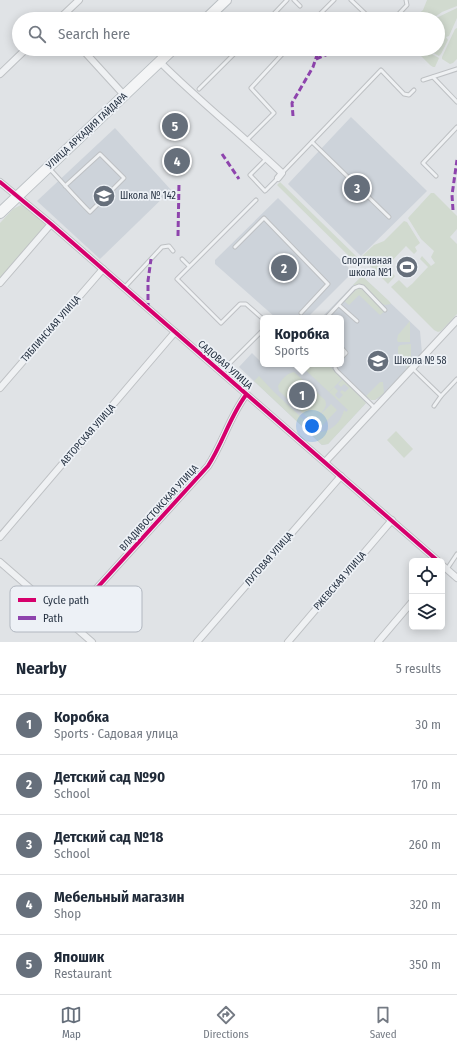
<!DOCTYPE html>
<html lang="en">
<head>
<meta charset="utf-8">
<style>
  body { margin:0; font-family:"Fira Sans Condensed",sans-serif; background:#f2f2f3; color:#1f2937 }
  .controls { position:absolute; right:12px; bottom:12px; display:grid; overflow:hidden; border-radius:6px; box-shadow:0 2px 10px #0003 }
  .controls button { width:36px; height:36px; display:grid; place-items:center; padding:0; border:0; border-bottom:1px solid #e0e1e3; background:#fff; color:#1f2937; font:20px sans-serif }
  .you { position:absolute; left:312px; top:426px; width:14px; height:14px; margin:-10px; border:3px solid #fff; border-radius:50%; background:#1a73e8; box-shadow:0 0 0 6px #1a73e833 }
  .badge { display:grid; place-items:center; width:26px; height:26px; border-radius:50%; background:#666f7b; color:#fff; font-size:13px; font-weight:700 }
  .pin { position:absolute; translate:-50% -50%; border:2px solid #fff; box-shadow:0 1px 4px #0006 }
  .popup { position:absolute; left:260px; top:315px; width:84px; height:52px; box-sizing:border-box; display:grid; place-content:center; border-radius:6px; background:#fff; filter:drop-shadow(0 1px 3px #0005); font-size:13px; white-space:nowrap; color:#747a83 }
  .popup b { font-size:15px; color:#1f2937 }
  .popup::after { content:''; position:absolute; left:50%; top:100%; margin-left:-8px; border:8px solid transparent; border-top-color:#fff }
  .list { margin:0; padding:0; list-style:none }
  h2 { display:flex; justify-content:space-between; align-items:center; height:52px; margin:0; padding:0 16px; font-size:17px }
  h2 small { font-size:13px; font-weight:400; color:#747a83 }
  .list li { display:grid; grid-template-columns:26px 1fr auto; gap:12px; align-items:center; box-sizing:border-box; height:60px; padding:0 16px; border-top:1px solid #e0e1e3 }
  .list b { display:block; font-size:15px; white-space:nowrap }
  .list p { margin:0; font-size:13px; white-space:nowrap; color:#747a83 }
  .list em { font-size:13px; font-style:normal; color:#747a83 }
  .icon { flex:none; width:22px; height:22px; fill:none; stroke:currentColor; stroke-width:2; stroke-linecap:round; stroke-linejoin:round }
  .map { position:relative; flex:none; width:457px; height:642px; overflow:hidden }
  .search { position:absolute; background:#fff; box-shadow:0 2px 10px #0003; left:12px; right:12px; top:12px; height:44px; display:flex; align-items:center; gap:10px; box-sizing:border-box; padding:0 14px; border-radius:22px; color:#747a83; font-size:15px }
  .sheet { height:352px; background:#fff }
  nav { display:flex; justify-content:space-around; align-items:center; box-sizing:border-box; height:56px; border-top:1px solid #e0e1e3; background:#fff; font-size:11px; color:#747a83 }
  nav a { display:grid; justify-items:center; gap:2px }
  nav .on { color:#666f7b }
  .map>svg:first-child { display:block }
  .built { fill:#cdd3da }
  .green { fill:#d1dacf }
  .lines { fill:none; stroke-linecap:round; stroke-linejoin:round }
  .service-casing { stroke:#bec1c4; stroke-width:5 }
  .minor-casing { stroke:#bec1c4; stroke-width:8 }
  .primary-casing { stroke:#bbc0c4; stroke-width:12 }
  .service { stroke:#eff1f3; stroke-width:3 }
  .minor { stroke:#eff1f3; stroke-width:6 }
  .primary { stroke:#f4f5f6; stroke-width:10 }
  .quiet { stroke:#8e44ad; stroke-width:3; stroke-dasharray:6 3; stroke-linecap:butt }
  .cycleway-casing { stroke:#edf1f6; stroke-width:6 }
  .cycleway { stroke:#d6006c; stroke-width:4 }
  .labels { text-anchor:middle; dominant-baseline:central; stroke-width:3.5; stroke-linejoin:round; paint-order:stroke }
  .street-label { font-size:10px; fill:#253141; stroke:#edf1f6 }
  .poi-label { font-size:10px; fill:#253141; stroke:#edf1f6; text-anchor:start }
  .key { fill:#edf1f6; stroke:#b1b7c0; stroke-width:1 }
  .key-label { font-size:11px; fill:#253141 }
</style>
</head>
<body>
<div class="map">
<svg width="457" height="642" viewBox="0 0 457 642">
  <rect width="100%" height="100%" fill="#e0e3e6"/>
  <g class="built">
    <polygon points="351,117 427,191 361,256 288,184"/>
    <polygon points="115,128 171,190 100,259 37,201"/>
    <polygon points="278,198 353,272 307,318 276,318 215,264 215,260"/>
    <polygon points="362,276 420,331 422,353 379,398 375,400 368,398 365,402 366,403 328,444 322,445 239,367 252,353 264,365 341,364 341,318 321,318"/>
  </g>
  <g class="green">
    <polygon points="427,0 457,0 457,6 442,12 432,19 413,19 423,10"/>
    <polygon points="457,8 457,18 449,36 446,37 448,40 441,54 439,56 426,49 438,49 438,19 434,19"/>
    <polygon points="457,28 457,59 453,63 450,64 442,59 442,57 455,29"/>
    <polygon points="414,49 423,49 439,58 435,67 433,67 430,65"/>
    <polygon points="280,182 358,258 360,261 357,264 277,185"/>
    <polygon points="431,193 434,193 457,216 457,229 450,237 457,244 457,314 441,331 438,332 434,330 391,287 399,280 407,288 412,284 428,267 420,259 422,256 431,266 435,263 431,257 434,251 421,239 408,218"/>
    <polygon points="21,205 26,206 46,222 45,227 0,280 0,223 13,209"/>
    <polygon points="404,221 407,222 420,243 415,247 417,251 414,254 406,246 386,267 395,276 388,284 361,257 374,245 384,241"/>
    <polygon points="362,276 389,301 391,304 385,305 382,304 363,285 353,285"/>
    <path d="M358 288C369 291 377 303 385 311L380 315 359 295 349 305 344 301Z"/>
    <polygon points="410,321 410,342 398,342 397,340 398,335"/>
    <polygon points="411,344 411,364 408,368 398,357 398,347 400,345"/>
    <polygon points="299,364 328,364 342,379 329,392"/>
    <path d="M294 372 325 400C328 407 323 410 320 415L331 404 337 410 321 427 315 420 316 418 311 419 308 418 279 391 278 386C281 380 287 373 294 372Z"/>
    <path d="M259 376 274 392 317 432C331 433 341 422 344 410L346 412 348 410 329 392 334 387 338 391 335 395 339 399 343 395 340 392 342 390 345 392 349 388 344 384 341 387 338 384 343 379 366 403 328 444 322 445 254 381Z"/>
    <polygon points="380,382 383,382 384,393 375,400 371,400 366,396"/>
    <polygon points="396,431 413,449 404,458 387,440"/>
  </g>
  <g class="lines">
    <g class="service-casing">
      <g id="service">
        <polyline points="294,0 300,6"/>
        <polyline points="351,0 371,19"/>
        <polyline points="309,15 314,19"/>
        <polyline points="269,19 287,0"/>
        <polyline points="315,19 334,0"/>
        <polyline points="394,19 407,5 406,0"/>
        <polyline points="433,77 457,102"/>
        <polyline points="423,80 457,69"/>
        <polyline points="199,89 239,49"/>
        <polyline points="247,140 274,113 251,88 287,49"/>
        <polyline points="312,142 389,217"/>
        <polyline points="266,159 250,175 265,191 278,178"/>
        <path d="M49 168C63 183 76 198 90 212L124 178 100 154 65 186"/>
        <polyline points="282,173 381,70 404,94 409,95 414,90"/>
        <polyline points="436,176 423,163 457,127"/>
        <polyline points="256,200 177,279 221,323 240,304 246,304 263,319"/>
        <polyline points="235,247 264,218 328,284 301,313"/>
        <polyline points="182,259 189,266"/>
        <polyline points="124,288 162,247 169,246 173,251"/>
        <polyline points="339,305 357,321"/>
        <polyline points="326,318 354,288 359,286 363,287 385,310"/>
        <polyline points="341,347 346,353 341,358"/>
        <polyline points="336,364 335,368 337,371 375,408"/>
        <polyline points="412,368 441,396 434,406"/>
        <polyline points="221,372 263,330"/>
        <polyline points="441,396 457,379"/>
        <polyline points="447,569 457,554"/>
      </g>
    </g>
    <g class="minor-casing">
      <g id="minor">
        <polyline points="59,19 79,0"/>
        <polyline points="82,49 124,95"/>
        <path d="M160 62C199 101 242 135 282 173L278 178"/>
        <polyline points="0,74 26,49"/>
        <polyline points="0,182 51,224 438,561"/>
        <polyline points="0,283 51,224"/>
        <polyline points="0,388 103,269"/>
        <polyline points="325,462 457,320"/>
        <polyline points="0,537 175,332"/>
        <polyline points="0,562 92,642"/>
        <polyline points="442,565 457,578"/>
        <path d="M67 621 208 466C223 443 230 416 246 395"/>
        <polyline points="197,642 341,476"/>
        <polyline points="288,642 392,520"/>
        <polyline points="378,642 412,602"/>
      </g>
    </g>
    <g class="primary-casing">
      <g id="primary">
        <polyline points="206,19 226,0"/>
        <polyline points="0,213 173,49"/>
      </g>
    </g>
    <use href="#service" class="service"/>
    <use href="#minor" class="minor"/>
    <use href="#primary" class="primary"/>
    <g class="quiet">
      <polyline points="316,59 340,49"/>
      <polyline points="293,116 292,103 313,67 319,49"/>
      <polyline points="222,154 239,179"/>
      <polyline points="453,210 452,195 457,160"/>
      <polyline points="178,236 179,183"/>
      <polyline points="148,309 148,281 151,259"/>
    </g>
    <g class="cycleway-casing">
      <g id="cycleway">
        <polyline points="0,182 51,224 438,561"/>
        <path d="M67 621 208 466C223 443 230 416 246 395"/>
      </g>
    </g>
    <use href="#cycleway" class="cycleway"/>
  </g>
  <defs>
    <g id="school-disc" transform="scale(1.15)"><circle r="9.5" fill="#666f7b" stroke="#edf1f6"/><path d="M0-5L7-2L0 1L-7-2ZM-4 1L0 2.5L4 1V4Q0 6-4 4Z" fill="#fff"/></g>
    <g id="stadium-disc" transform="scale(1.15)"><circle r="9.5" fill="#666f7b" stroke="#edf1f6"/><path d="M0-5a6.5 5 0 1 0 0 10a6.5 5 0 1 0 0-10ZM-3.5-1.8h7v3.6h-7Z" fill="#fff"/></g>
  </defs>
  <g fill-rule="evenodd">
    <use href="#school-disc" x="104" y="196"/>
    <use href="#stadium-disc" x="407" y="267"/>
    <use href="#school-disc" x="378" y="361"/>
  </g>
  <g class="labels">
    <g class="street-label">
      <text transform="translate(87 131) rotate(-43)">УЛИЦА АРКАДИЯ ГАЙДАРА</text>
      <text transform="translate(51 329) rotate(-49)">ТЯБЛИНСКАЯ УЛИЦА</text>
      <text transform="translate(225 365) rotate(41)">САДОВАЯ УЛИЦА</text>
      <text transform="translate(88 435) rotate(-49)">АВТОРСКАЯ УЛИЦА</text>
      <text transform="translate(159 508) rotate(-48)">ВЛАДИВОСТОКСКАЯ УЛИЦА</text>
      <text transform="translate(269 559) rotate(-49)">ЛУГОВАЯ УЛИЦА</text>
      <text transform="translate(340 581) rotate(-49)">РЖЕВСКАЯ УЛИЦА</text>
    </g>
    <g class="poi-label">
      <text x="120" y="196">Школа № 142</text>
      <text x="392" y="261" text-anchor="end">Спортивная<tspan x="392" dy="12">школа №1</tspan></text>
      <text x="394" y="361">Школа № 58</text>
    </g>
  </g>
  <rect x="10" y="586" width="132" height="46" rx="6" class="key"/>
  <rect x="18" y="598" width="18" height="4" fill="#d6006c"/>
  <rect x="18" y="616" width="18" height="4" fill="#8e44ad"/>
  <g class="key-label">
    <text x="43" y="604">Cycle path</text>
    <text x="43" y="622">Path</text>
  </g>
</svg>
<div class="controls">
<button><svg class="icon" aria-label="locate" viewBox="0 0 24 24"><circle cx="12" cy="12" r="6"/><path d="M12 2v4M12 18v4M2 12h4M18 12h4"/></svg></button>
<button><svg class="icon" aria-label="layers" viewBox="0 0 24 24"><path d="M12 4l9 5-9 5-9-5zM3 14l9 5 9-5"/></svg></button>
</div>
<div class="you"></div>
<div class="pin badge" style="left:302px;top:395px">1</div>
<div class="popup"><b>Коробка</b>Sports</div>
<div class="pin badge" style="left:284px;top:268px">2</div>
<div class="pin badge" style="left:357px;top:188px">3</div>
<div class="pin badge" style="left:177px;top:161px">4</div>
<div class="pin badge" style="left:175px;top:126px">5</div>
<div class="search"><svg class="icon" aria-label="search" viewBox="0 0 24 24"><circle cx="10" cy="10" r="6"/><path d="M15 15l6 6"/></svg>Search here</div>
</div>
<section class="sheet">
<h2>Nearby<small>5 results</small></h2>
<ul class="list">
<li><span class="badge">1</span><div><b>Коробка</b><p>Sports · Садовая улица</p></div><em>30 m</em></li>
<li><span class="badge">2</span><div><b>Детский сад №90</b><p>School</p></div><em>170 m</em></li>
<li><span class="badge">3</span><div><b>Детский сад №18</b><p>School</p></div><em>260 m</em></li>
<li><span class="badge">4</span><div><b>Мебельный магазин</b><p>Shop</p></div><em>320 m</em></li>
<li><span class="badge">5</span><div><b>Япошик</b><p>Restaurant</p></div><em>350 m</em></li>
</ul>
</section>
<nav>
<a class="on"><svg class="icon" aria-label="map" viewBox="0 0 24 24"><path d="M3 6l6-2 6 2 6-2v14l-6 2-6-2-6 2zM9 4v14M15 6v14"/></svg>Map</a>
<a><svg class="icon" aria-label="directions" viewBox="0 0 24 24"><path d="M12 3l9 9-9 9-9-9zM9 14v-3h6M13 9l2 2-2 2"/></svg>Directions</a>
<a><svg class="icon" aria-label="saved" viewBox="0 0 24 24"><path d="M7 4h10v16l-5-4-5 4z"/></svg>Saved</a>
</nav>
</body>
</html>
